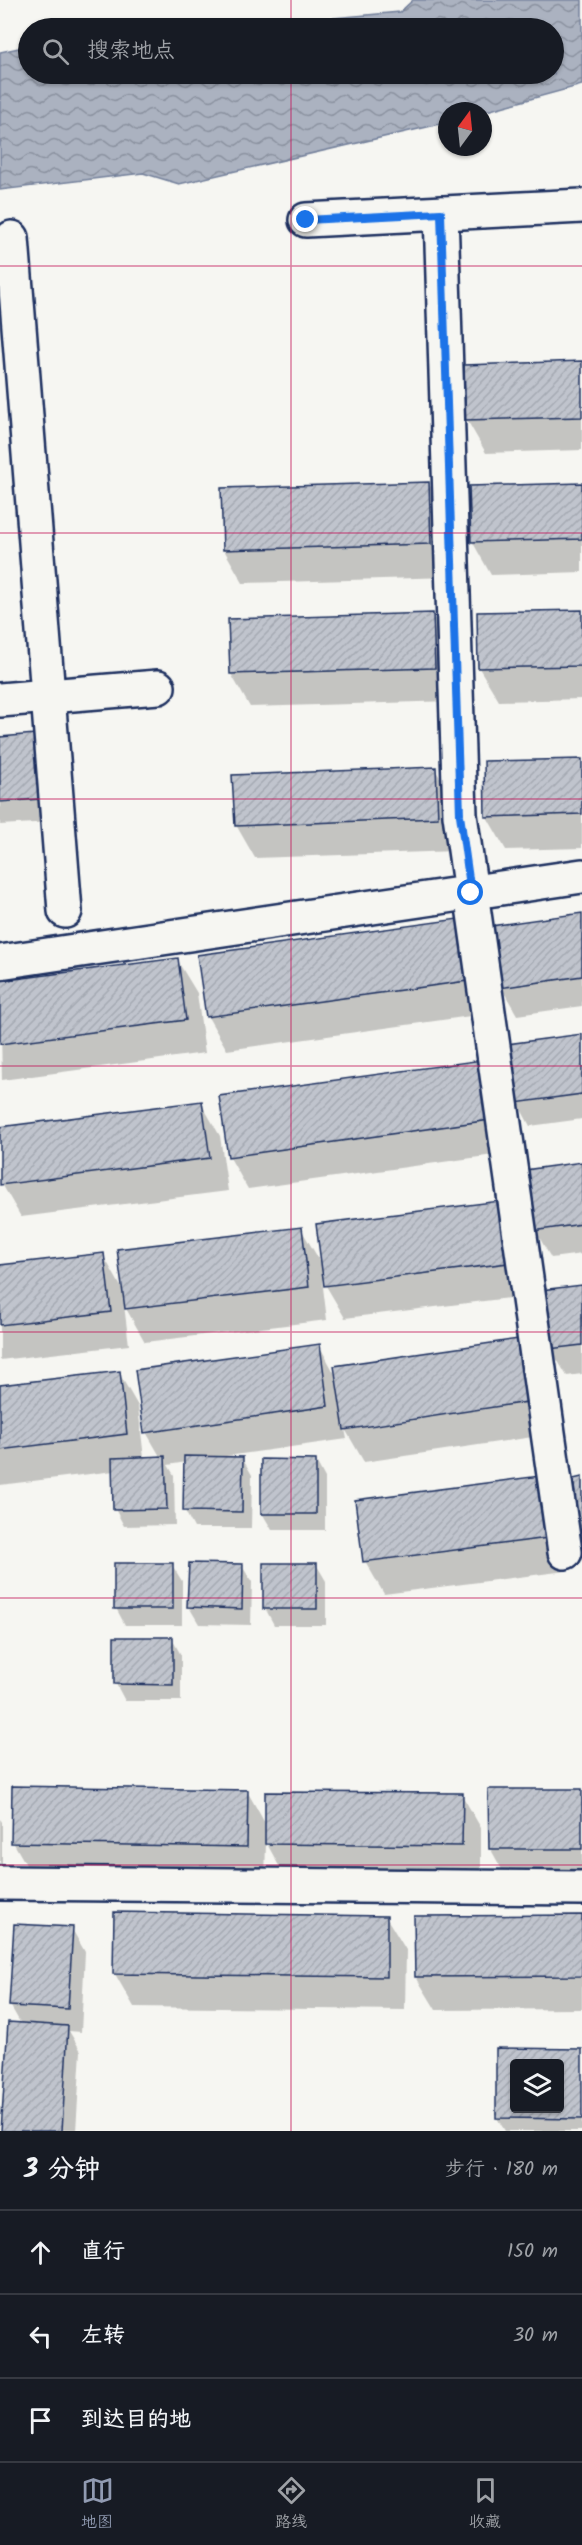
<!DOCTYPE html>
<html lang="zh">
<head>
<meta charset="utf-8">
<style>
  body { margin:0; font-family:Kalam,"LXGW WenKai TC",sans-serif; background:#242831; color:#f1f3f6 }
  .controls { position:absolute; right:18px; bottom:18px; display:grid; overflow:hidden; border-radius:6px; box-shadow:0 2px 4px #0004 }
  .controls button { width:54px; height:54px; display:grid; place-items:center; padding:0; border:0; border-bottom:2px solid #363941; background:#171b24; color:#f1f3f6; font:30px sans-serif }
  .compass { position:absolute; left:438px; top:102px; width:54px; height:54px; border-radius:50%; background:#171b24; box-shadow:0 2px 4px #0004; rotate:15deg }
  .stop { position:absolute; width:18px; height:18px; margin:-14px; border:4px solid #1a73e8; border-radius:50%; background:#fff }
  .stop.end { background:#1a73e8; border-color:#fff; box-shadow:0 2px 6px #0008 }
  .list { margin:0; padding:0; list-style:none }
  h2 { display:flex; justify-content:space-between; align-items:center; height:78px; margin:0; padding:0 24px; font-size:26px }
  h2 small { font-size:20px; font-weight:400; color:#9ea1a6 }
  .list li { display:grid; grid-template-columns:39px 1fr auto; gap:18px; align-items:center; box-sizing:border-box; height:84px; padding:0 24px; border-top:2px solid #363941 }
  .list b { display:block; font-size:22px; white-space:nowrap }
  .list em { font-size:20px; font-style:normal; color:#9ea1a6 }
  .icon { flex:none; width:33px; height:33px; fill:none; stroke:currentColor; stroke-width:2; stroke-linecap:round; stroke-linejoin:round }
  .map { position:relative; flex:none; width:582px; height:2131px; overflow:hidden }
  .search { position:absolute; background:#171b24; box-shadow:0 2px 4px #0004; left:18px; right:18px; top:18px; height:66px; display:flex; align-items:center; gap:15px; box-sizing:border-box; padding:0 21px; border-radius:33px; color:#9ea1a6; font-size:22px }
  .sheet { height:330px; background:#171b24 }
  nav { display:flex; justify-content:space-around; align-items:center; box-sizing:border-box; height:84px; border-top:2px solid #363941; background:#171b24; font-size:16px; color:#9ea1a6 }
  nav a { display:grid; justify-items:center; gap:3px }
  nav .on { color:#919bb2 }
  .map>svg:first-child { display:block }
  .water { fill:url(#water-waves); stroke:#717e99; stroke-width:1.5 }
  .shadow { fill:#0003; fill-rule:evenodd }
  .building { fill:url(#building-hatch); stroke:#1b2f5e; stroke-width:1.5; fill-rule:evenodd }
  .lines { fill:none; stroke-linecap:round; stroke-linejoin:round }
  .minor-casing { stroke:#1b2f5e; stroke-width:38 }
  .minor { stroke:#f6f6f2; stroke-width:33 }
  .route { stroke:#1a73e8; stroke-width:8 }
  .grid { fill:none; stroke:#c2185b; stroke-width:1.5; stroke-opacity:0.55 }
</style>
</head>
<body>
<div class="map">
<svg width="582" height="2131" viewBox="0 0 582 2131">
  <defs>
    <pattern id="water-waves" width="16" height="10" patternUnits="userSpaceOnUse" patternTransform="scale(1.5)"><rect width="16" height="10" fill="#abb2c0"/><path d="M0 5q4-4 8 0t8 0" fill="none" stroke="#8a919f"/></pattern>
    <pattern id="building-hatch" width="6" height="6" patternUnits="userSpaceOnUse" patternTransform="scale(1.5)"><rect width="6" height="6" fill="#c0c4cd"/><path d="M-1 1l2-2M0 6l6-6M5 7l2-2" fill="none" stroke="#a4a9b2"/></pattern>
  </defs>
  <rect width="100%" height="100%" fill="#f6f6f2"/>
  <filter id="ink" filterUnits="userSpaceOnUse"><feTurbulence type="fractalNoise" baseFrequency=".0167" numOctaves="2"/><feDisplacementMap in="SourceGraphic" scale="12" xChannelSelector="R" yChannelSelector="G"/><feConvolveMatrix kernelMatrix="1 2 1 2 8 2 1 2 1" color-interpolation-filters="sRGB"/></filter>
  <g filter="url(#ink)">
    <g class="water">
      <polygon points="413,0 582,0 582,85 483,112 447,111 447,122 436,125 179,184 143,173 0,190 0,52 28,46 28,74 554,74 554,28 221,28 400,12"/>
      <polygon points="124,24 214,28 104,28"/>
    </g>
    <g class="shadow">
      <polygon points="582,362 582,450 486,453 467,420 465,366"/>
      <polygon points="429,484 448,517 450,577 243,583 224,550"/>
      <polygon points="582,485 582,572 491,575 472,541"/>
      <polygon points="582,612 582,699 499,701 479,668"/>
      <polygon points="432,614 451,648 453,701 250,707 231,674"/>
      <polygon points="0,738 47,759 52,822 0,825"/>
      <polygon points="582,760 582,848 506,850 487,817"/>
      <polygon points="435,769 454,802 456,851 255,858 236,825"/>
      <polygon points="582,915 582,1006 517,1015 501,987"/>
      <polygon points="458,921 477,954 485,1014 227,1050 208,1017 199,957"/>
      <polygon points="177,960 197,993 205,1053 2,1080 0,983"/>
      <polygon points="582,1036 582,1119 530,1126 517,1102"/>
      <polygon points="481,1061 508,1153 248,1189 229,1156"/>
      <polygon points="201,1103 220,1136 228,1191 21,1217 2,1184 0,1129"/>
      <polygon points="582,1164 582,1254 551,1258 535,1230"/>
      <polygon points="499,1203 526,1296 345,1318 322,1279 327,1320 145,1342 124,1305 129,1345 0,1360 0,1267 103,1255 124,1292 301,1229 324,1268"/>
      <polygon points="582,1286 582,1374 567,1376 550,1348"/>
      <polygon points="517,1341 546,1435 364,1462 345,1429 347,1439 227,1456 227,1458 242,1458 252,1475 251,1528 194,1528 185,1511 186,1462 168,1465 174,1475 175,1525 124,1526 115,1509 114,1471 0,1485 0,1387 119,1373 138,1406 144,1458 161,1458 146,1432 319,1345 337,1378"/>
      <polygon points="316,1461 325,1478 325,1530 272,1530 262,1513"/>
      <polygon points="558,1510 566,1571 384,1594 365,1561"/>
      <polygon points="190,1564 242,1566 252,1582 251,1625 199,1624 189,1607"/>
      <polygon points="316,1564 326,1581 326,1625 274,1625 265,1608"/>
      <polygon points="172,1565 182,1581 182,1625 125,1625 116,1608"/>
      <polygon points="172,1639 181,1655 181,1701 125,1701 116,1684"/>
      <polygon points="247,1791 266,1825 462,1795 481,1828 481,1878 285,1877 266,1842 265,1879 32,1875 13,1842"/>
      <polygon points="582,1791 582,1882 509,1882 490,1848"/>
      <polygon points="0,1819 2,1822 2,1880 0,1880"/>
      <polygon points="582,1916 582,2009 436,2010 416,1977 416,1917"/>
      <polygon points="386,1917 406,1950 405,2010 134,2007 115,1974"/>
      <polygon points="72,1929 85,1952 81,2032 69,2031 81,2051 76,2131 3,2131 21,2024 10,2005"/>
      <path d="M498 2050H582V2131H505L497 2118ZM514 2064H560V2108H514Z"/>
    </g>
    <g class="building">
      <polygon points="582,361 582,417 465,420 464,365"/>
      <polygon points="429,482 431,544 223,550 221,488"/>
      <polygon points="582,483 582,539 471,542 469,486"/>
      <polygon points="582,610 582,666 478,668 477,612"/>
      <polygon points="433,613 435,668 230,674 228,619"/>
      <polygon points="35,734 40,799 0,802 0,737"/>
      <polygon points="582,759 582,814 485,817 484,761"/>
      <polygon points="436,767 438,818 235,826 232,775"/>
      <polygon points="582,913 582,976 499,988 491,926"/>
      <polygon points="458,919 467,981 206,1017 197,955"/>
      <polygon points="178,958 186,1020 0,1044 0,981"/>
      <polygon points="582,1034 582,1094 515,1103 507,1044"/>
      <polygon points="482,1060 490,1120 228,1157 219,1096"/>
      <polygon points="202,1101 210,1158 0,1185 0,1127"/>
      <polygon points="582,1162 582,1224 533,1231 525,1170"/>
      <polygon points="500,1201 508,1263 324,1286 316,1224"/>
      <polygon points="302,1227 309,1287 125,1309 117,1249"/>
      <polygon points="104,1253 111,1312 0,1325 0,1265"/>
      <polygon points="582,1285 582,1345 549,1349 541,1290"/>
      <polygon points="518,1339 527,1402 344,1430 334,1366"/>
      <polygon points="320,1344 328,1406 144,1433 135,1370"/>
      <polygon points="120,1371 127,1434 0,1450 0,1385"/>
      <polygon points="165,1456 167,1509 113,1510 112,1458"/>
      <polygon points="184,1456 243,1457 242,1512 183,1511"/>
      <polygon points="261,1459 316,1460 316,1514 261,1514"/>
      <polygon points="540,1476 548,1538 363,1562 355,1500"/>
      <polygon points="582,1477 582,1541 580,1541 573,1479"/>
      <rect x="114" y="1563" width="59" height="46"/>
      <polygon points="189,1563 243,1564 242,1609 187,1607"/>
      <rect x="263" y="1563" width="54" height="46"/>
      <polygon points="114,1637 173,1637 173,1685 114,1684"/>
      <polygon points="12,1786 248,1790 247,1847 11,1843"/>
      <polygon points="488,1789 582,1789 582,1849 489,1849"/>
      <polygon points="265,1792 463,1793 462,1846 265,1844"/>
      <polygon points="114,1912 387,1916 387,1977 113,1974"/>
      <polygon points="582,1915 582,1976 415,1977 414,1916"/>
      <polygon points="14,1924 73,1927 68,2009 9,2006"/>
      <polygon points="8,2022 68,2026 62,2131 1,2131"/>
      <path d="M496 2048 582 2049V2119L496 2118ZM514 2064H560V2108H514Z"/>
    </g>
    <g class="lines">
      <g class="minor-casing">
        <g id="minor">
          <polyline points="441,213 460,815 565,1552"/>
          <polyline points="306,220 582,206"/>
          <polyline points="12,238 65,911"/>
          <polyline points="0,700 158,687"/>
          <polyline points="0,962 582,876"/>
          <polyline points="0,1883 582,1888"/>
        </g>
      </g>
      <use href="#minor" class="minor"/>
    </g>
  </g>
  <g class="lines" filter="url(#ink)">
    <polyline class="route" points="306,220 441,213 460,815 471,893"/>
  </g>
  <path class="grid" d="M291 0V28M291 74V2131M0 266H582M0 533H582M0 799H582M0 1066H582M0 1332H582M0 1598H582M0 1865H582"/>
</svg>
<div class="controls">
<button><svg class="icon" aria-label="layers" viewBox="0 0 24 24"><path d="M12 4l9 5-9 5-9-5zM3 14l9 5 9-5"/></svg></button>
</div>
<svg class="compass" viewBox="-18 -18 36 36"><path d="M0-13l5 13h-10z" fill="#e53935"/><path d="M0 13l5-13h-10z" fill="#9ea1a6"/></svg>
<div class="stop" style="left:471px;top:893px"></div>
<div class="stop end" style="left:306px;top:220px"></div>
<div class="search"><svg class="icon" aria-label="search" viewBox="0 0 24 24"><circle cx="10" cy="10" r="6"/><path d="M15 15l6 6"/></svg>搜索地点</div>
</div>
<section class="sheet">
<h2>3 分钟<small>步行 · 180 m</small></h2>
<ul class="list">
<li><svg class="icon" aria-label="ahead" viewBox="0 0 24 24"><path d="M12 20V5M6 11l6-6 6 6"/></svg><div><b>直行</b></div><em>150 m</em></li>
<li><svg class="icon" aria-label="left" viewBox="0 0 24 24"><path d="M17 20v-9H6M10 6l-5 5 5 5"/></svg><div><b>左转</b></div><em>30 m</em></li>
<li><svg class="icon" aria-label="arrive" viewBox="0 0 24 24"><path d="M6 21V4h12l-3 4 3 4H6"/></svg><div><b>到达目的地</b></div></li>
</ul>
</section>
<nav>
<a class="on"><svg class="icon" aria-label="map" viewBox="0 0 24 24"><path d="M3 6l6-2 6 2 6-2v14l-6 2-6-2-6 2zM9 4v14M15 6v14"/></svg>地图</a>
<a><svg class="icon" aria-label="directions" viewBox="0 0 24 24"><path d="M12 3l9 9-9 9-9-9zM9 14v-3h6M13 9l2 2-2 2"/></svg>路线</a>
<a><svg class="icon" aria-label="saved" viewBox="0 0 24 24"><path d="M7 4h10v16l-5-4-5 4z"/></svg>收藏</a>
</nav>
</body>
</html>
